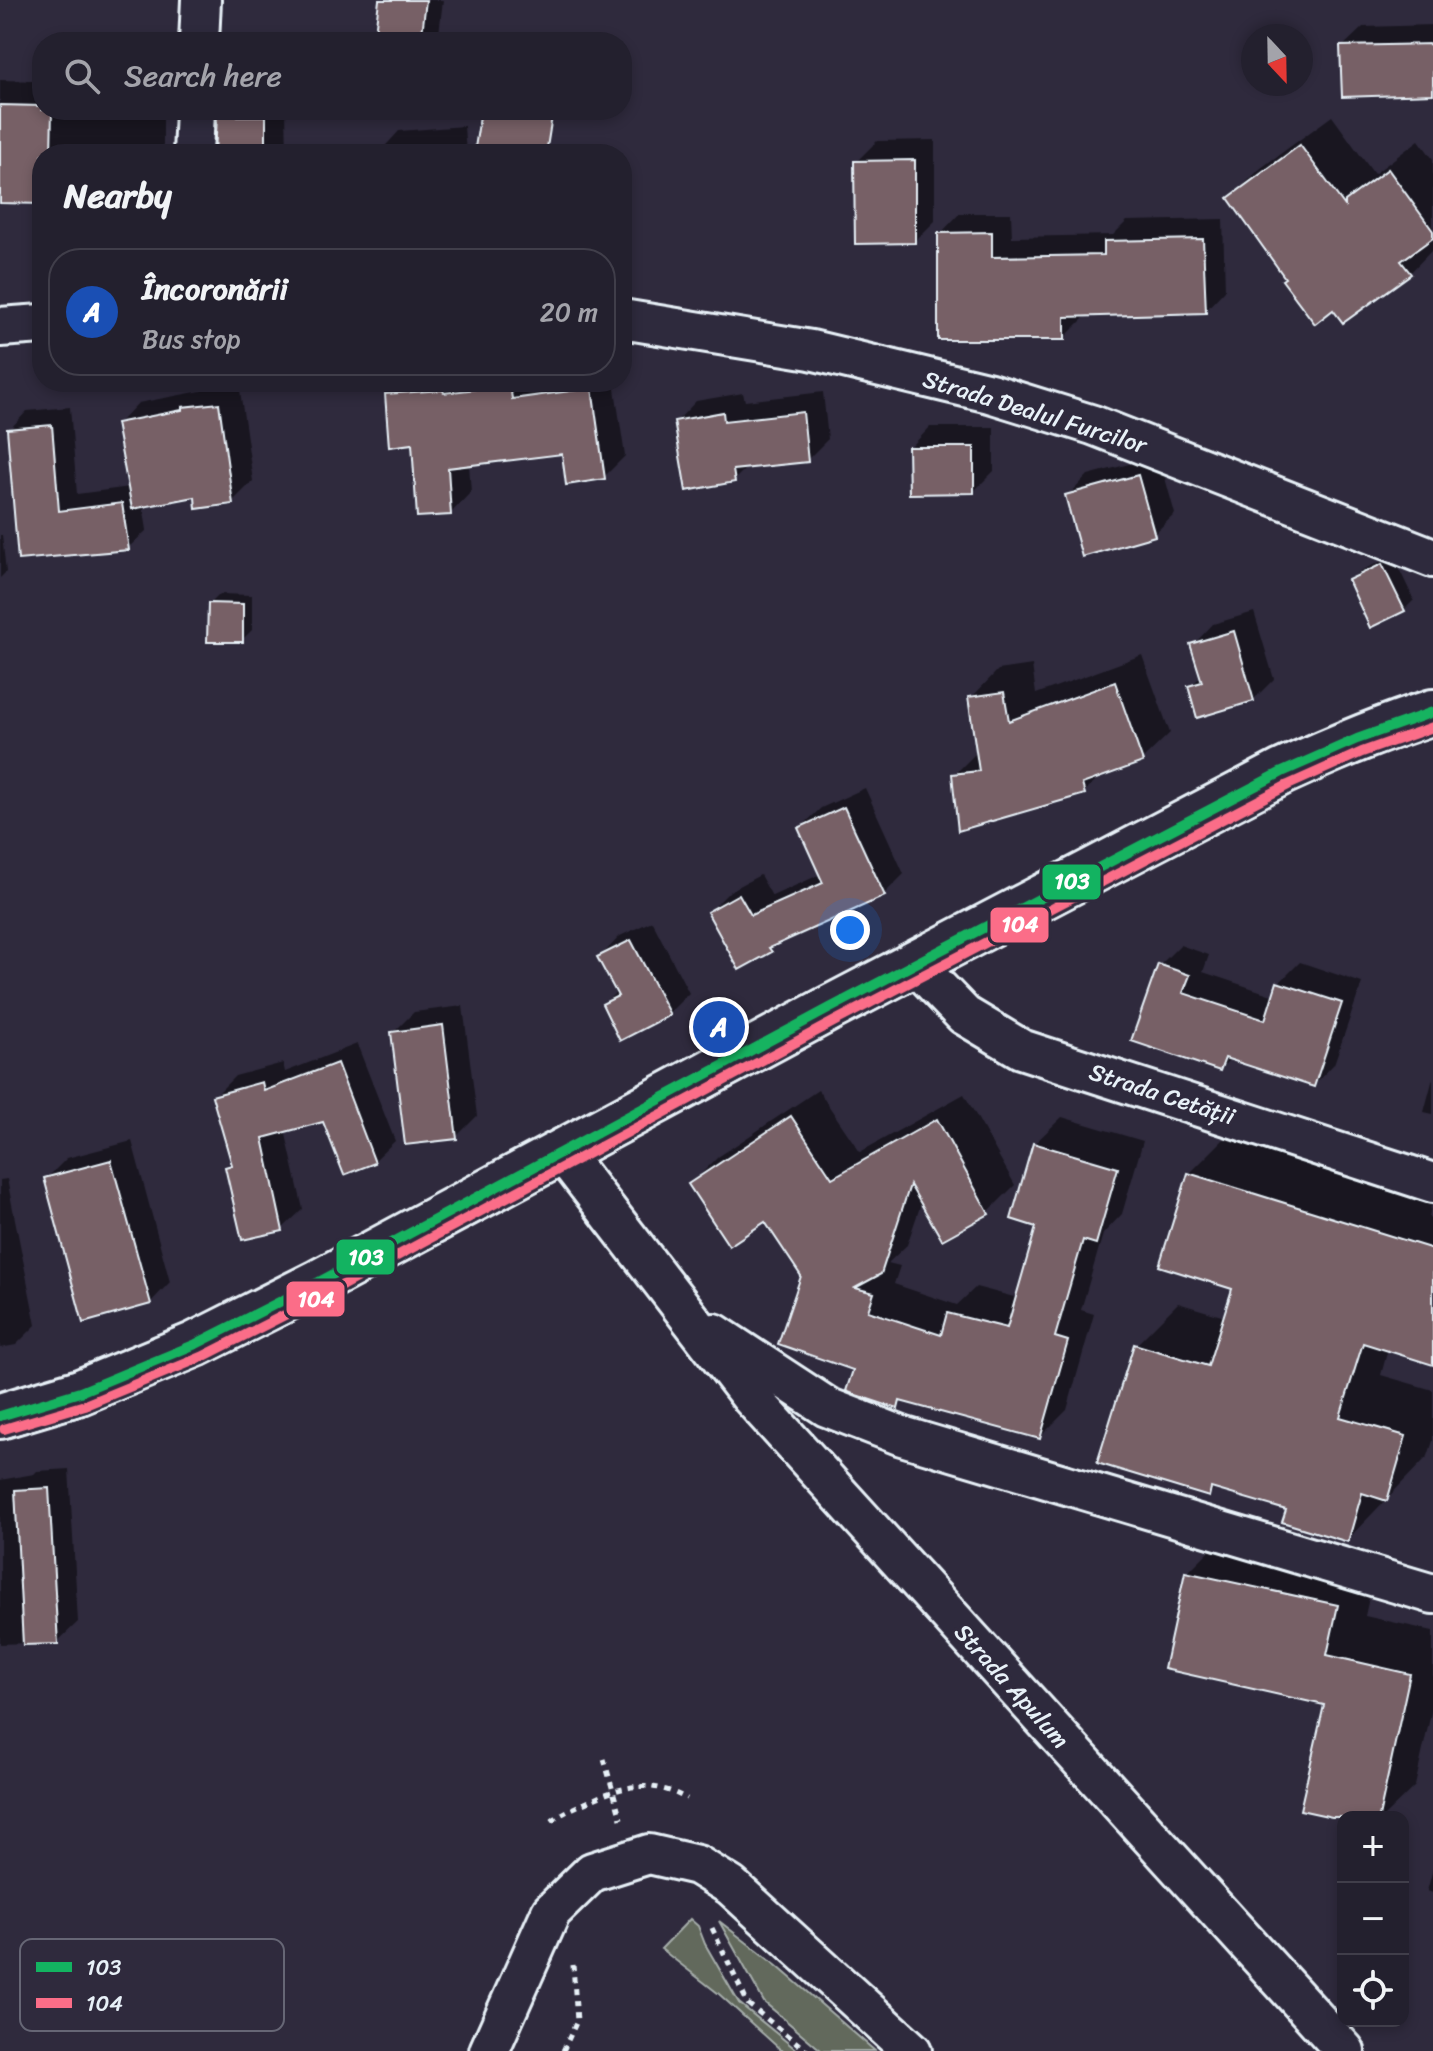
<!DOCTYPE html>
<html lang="en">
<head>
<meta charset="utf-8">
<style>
  body { margin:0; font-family:Sriracha,sans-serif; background:#2f2d3a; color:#f1f3f6 }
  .controls { position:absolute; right:24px; bottom:24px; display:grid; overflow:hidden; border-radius:16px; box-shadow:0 4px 12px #0003 }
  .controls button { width:72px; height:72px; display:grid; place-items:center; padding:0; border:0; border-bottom:2px solid #403e4a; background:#23202e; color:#f1f3f6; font:40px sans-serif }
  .compass { position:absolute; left:1241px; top:24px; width:72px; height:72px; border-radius:50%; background:#23202e; box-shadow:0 4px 12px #0003; rotate:158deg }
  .you { position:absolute; left:850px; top:930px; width:28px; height:28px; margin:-20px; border:6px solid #fff; border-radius:50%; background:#1a73e8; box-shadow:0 0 0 12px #1a73e833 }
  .badge { display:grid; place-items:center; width:52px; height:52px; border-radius:50%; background:#ffd166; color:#fff; font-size:26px; font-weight:700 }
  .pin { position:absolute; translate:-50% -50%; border:4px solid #fff; box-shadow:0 2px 8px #0006 }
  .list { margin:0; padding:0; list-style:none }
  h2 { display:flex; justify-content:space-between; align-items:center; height:104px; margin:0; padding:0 32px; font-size:34px }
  h2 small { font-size:26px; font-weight:400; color:#a3a3aa }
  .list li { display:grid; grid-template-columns:52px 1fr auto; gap:24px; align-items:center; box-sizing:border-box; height:128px; margin:0 16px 16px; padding:0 16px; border:2px solid #403e4a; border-radius:32px }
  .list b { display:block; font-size:30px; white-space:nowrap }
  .list p { margin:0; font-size:26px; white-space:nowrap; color:#a3a3aa }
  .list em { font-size:26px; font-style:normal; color:#a3a3aa }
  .icon { flex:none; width:44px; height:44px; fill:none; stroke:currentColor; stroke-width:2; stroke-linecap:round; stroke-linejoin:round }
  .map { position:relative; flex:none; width:1433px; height:2051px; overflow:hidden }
  .search { position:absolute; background:#23202e; box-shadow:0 4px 12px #0003; left:32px; top:32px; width:600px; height:88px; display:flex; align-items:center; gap:20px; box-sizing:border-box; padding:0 28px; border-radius:32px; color:#a3a3aa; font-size:30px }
  .panel { position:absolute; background:#23202e; box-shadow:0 4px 12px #0003; left:32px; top:144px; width:600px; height:248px; border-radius:32px }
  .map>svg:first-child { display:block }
  .green { fill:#62695c; stroke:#a5adaa; stroke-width:2 }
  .shadow { fill:#0007 }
  .building { fill:#776066; stroke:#e8f1f8; stroke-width:2 }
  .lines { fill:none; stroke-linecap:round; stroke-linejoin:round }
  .street-casing { stroke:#e8f1f8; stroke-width:44 }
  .primary-casing { stroke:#e8f1f8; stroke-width:50 }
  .path { stroke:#e8f1f8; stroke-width:5; stroke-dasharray:6 6; stroke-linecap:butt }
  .street { stroke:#2f2a3d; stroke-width:38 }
  .primary { stroke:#2f2a3d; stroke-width:44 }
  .bus-1-casing { stroke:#2f2a3d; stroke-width:16 }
  .bus-2-casing { stroke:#2f2a3d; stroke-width:16 }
  .bus-1 { stroke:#13b361; stroke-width:10 }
  .bus-2 { stroke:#fb6d88; stroke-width:10 }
  .labels { text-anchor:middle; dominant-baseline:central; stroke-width:6; stroke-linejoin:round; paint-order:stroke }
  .street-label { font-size:24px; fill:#e8f1f8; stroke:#2f2a3d }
  .key { fill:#2f2a3d; stroke:#666675; stroke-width:2 }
  .key-label { font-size:22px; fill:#e8f1f8 }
  .line-badge { stroke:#2f2a3d; stroke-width:3 }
  .badge-label { font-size:22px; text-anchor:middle; font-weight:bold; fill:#fff }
</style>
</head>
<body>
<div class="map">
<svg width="1433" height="2051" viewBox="0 0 1433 2051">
  <rect width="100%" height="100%" fill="#2f2a3d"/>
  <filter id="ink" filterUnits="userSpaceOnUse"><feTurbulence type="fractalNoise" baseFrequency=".0125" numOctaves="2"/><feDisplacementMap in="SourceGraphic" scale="16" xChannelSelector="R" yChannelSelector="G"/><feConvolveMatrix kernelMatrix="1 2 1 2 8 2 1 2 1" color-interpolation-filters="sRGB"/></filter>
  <g filter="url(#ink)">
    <g class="green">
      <polygon points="690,1919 698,1926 705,1944 739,2003 798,2051 782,2051 719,1994 661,1949"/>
      <polygon points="719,1921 777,1966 875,2051 822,2051 764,2002"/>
    </g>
    <g class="shadow">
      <polygon points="381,0 443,0 438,42 376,42"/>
      <polygon points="1433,25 1433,92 1342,47 1363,27"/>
      <polygon points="0,80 42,81 42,110 163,110 163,154 42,154 42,202 0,201"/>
      <polygon points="226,110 286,110 287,154 216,154 219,117"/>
      <polygon points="1332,116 1374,174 1419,140 1433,159 1433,249 1410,273 1334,307 1288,278 1230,198 1261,168"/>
      <polygon points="464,126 466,154 378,154 399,131"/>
      <polygon points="935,140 935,221 915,241 856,162 877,141"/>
      <polygon points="960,213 1011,213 1012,237 1113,235 1127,221 1223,219 1225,290 1205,311 1085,314 1085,317 1064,338 940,234"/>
      <polygon points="399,382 614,382 625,456 604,477 563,452 469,464 471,492 451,513 387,394"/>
      <polygon points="239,383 253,481 232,502 196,495 143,505 147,530 128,548 20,558 9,430 27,411 70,407 77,494 130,487 118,424 138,403 201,391 205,387"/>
      <polygon points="823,392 828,439 807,460 748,466 734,480 676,422 696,401 743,393 745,401"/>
      <polygon points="930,427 994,427 994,471 973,492 910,448"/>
      <polygon points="1159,456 1175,514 1154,534 1068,496 1088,475"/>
      <polygon points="0,535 2,535 6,572 0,578"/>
      <polygon points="1393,556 1414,600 1404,610 1350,581 1360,571"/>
      <polygon points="220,594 252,595 252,630 242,640 210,604"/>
      <polygon points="1254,612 1274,679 1253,700 1190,687 1202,675 1193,645 1213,624"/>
      <polygon points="1142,655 1170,733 1142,760 1101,775 1084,792 954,775 978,751 971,698 998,670 1032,665 1036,694"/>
      <polygon points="865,788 904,874 884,894 779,942 770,950 709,912 730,891 760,875 772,896 821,874 800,828 821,808"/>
      <polygon points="652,921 689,993 668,1014 604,1004 617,991 600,957 620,936"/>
      <polygon points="1180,945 1209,955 1203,972 1275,996 1279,983 1300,962 1362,983 1334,1064 1314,1085 1231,1058 1220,1069 1160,965"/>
      <polygon points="463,1006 477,1116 456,1137 393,1033 414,1012"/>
      <polygon points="357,1044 395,1141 374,1161 324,1119 285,1130 303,1209 282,1229 227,1168 233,1162 214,1097 235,1076 283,1063 285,1072"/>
      <polygon points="1433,1078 1433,1114 1424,1112"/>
      <polygon points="818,1090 860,1152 964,1094 1015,1185 988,1212 942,1238 922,1201 907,1245 888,1263 900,1266 894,1284 957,1305 976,1287 1018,1298 1039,1225 1034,1144 1062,1117 1143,1141 1122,1214 1103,1234 1081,1310 1094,1314 1067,1410 1040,1437 903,1400 897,1407 856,1368 804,1276 766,1219 691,1184 718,1157"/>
      <polygon points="1231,1132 1433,1194 1429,1218 1433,1220 1433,1363 1388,1349 1381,1375 1433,1390 1433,1441 1428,1456 1347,1540 1288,1508 1216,1488 1208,1495 1136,1345 1178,1303 1225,1317 1235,1287 1189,1174"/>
      <polygon points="132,1141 170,1282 150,1303 46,1179 67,1158"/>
      <polygon points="7,1179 36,1325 16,1345 0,1348 0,1180"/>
      <polygon points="69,1469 78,1622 57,1642 0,1644 0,1480 34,1474 37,1471"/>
      <polygon points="1226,1534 1376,1566 1365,1616 1433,1631 1433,1704 1415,1786 1383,1817 1343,1818 1303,1809 1326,1703 1187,1573"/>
      <polygon points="1433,1869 1433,1893 1427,1891"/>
    </g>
    <g class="building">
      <polygon points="379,0 426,0 421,42 374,42"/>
      <polygon points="1433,44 1433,94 1342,97 1340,46"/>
      <polygon points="0,105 42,106 42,110 52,110 51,154 42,154 42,204 0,203"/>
      <polygon points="481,110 553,110 546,154 474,154"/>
      <polygon points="217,116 266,116 266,154 215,154"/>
      <polygon points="1300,145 1345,206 1345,201 1388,169 1433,231 1433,238 1401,261 1411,274 1343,323 1333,310 1315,324 1282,280 1285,278 1228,198"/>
      <polygon points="915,160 915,243 855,244 854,161"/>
      <polygon points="992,232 992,257 1104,255 1104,241 1203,239 1206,313 1065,317 1065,340 938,340 938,233"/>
      <polygon points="510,385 512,399 592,388 605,479 566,485 562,454 448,468 451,515 417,517 412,444 389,447 385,394 443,390 444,393"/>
      <polygon points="219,403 233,504 196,509 195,497 132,509 116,423 182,410 182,407"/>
      <polygon points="723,412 724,421 803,412 808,462 733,470 735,482 686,491 674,421"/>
      <polygon points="52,425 59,511 122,503 129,550 18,560 7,429"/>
      <polygon points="908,447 974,447 974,493 909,494"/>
      <polygon points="1138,475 1155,536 1082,557 1065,495"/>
      <polygon points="1382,564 1405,611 1370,628 1348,580"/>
      <polygon points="208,603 243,604 243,642 207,642"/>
      <polygon points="1234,631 1254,701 1197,718 1188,686 1202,682 1190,644"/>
      <polygon points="1115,682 1143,762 1082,784 1085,794 958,831 952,774 979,771 968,697 1004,692 1009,721"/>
      <polygon points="844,807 885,896 769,948 772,952 739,970 707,912 739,894 751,915 823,883 798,828"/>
      <polygon points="631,940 670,1015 620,1041 602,1004 618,996 597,957"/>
      <polygon points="1158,964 1190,975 1183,993 1265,1020 1277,982 1342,1003 1314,1087 1225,1058 1220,1071 1131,1041"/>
      <polygon points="443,1025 457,1139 405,1145 391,1032"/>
      <polygon points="337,1063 375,1163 344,1175 323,1122 263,1138 283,1231 242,1240 225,1167 232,1165 212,1096 262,1082 264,1091"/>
      <polygon points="791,1116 832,1178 937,1119 989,1214 942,1240 910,1185 881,1274 855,1288 874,1293 868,1311 941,1335 947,1313 1007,1328 1036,1227 1011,1219 1033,1143 1118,1168 1096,1244 1083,1240 1055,1337 1068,1341 1040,1439 900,1401 898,1409 853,1394 846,1391 853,1370 778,1344 801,1276 765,1222 729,1246 688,1184"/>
      <polygon points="111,1160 151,1304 83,1323 44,1178"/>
      <polygon points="1188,1173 1433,1249 1433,1365 1363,1343 1340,1417 1406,1436 1387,1501 1362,1493 1348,1542 1282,1522 1286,1510 1211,1488 1209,1497 1097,1463 1134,1344 1208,1366 1232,1289 1159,1266"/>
      <polygon points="49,1488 58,1644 23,1645 15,1490"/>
      <polygon points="1185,1572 1338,1605 1327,1655 1410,1674 1379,1817 1332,1817 1300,1810 1324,1705 1164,1669"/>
    </g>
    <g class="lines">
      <g class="street-casing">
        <g id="street">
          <polyline points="199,42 201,0"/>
          <polyline points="193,154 195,110"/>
          <polyline points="622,319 811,350 990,393 1093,425 1433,558"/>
          <polyline points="0,327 42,324"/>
          <polyline points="914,963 964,1015 1021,1049 1433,1183"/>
          <polyline points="562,1152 750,1396 1345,2051"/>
          <polyline points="714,1333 827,1407 902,1436 1433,1594"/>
          <polyline points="489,2051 551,1912 592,1872 649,1854 697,1865 731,1886 912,2051"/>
        </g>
      </g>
      <g class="primary-casing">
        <path id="primary" d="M0 1416 80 1392 196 1344 319 1282 830 1008 1282 772C1332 749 1381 728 1433 712"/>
      </g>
      <g class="path">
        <polyline points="604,1759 621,1819"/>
        <path d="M552 1821C562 1813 573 1808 585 1803 621 1786 650 1778 687 1799"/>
        <polyline points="712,1928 748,2004 807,2051"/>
        <polyline points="563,2051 577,2021 573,1965"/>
      </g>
      <use href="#street" class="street"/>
      <use href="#primary" class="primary"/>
      <g class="bus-1-casing">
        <polyline id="bus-1" points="0,1416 80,1392 196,1344 319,1282 830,1008 1282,772 1357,739 1433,712"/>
      </g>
      <g class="bus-2-casing">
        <polyline id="bus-2" points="4,1429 85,1405 202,1357 326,1294 837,1020 1288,785 1362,752 1433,727"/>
      </g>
      <use href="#bus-1" class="bus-1"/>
      <use href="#bus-2" class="bus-2"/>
    </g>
  </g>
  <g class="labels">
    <g class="street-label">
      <text transform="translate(1035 412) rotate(17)">Strada Dealul Furcilor</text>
      <text transform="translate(1162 1094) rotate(18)">Strada Cetății</text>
      <text transform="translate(1012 1686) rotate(48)">Strada Apulum</text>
    </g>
  </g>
  <rect x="20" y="1939" width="264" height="92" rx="12" class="key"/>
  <rect x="36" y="1962" width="36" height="10" fill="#13b361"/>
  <rect x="36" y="1998" width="36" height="10" fill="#fb6d88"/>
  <g class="key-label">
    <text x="86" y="1975">103</text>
    <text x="86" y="2011">104</text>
  </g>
  <g class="line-badge">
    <rect x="1041" y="863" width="61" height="38" rx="8" fill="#13b361"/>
    <rect x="989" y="906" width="61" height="38" rx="8" fill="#fb6d88"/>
    <rect x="335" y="1238" width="61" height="38" rx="8" fill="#13b361"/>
    <rect x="285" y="1280" width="61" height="38" rx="8" fill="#fb6d88"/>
  </g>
  <g class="badge-label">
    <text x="1072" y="889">103</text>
    <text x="1020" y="932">104</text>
    <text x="366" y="1265">103</text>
    <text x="316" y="1307">104</text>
  </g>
</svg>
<div class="controls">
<button>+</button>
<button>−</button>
<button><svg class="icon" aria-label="locate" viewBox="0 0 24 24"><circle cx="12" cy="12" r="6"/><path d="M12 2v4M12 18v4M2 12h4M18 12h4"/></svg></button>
</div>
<svg class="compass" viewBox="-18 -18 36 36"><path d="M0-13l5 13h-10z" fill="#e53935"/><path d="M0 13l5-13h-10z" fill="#a3a3aa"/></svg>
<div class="you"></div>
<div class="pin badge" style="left:719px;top:1027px;background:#1a4fb4">A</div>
<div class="search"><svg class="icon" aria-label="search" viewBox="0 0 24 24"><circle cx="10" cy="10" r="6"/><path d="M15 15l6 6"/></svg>Search here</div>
<section class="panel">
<h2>Nearby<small></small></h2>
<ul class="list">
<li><span class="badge" style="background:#1a4fb4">A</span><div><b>Încoronării</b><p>Bus stop</p></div><em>20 m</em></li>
</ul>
</section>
</div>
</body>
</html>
